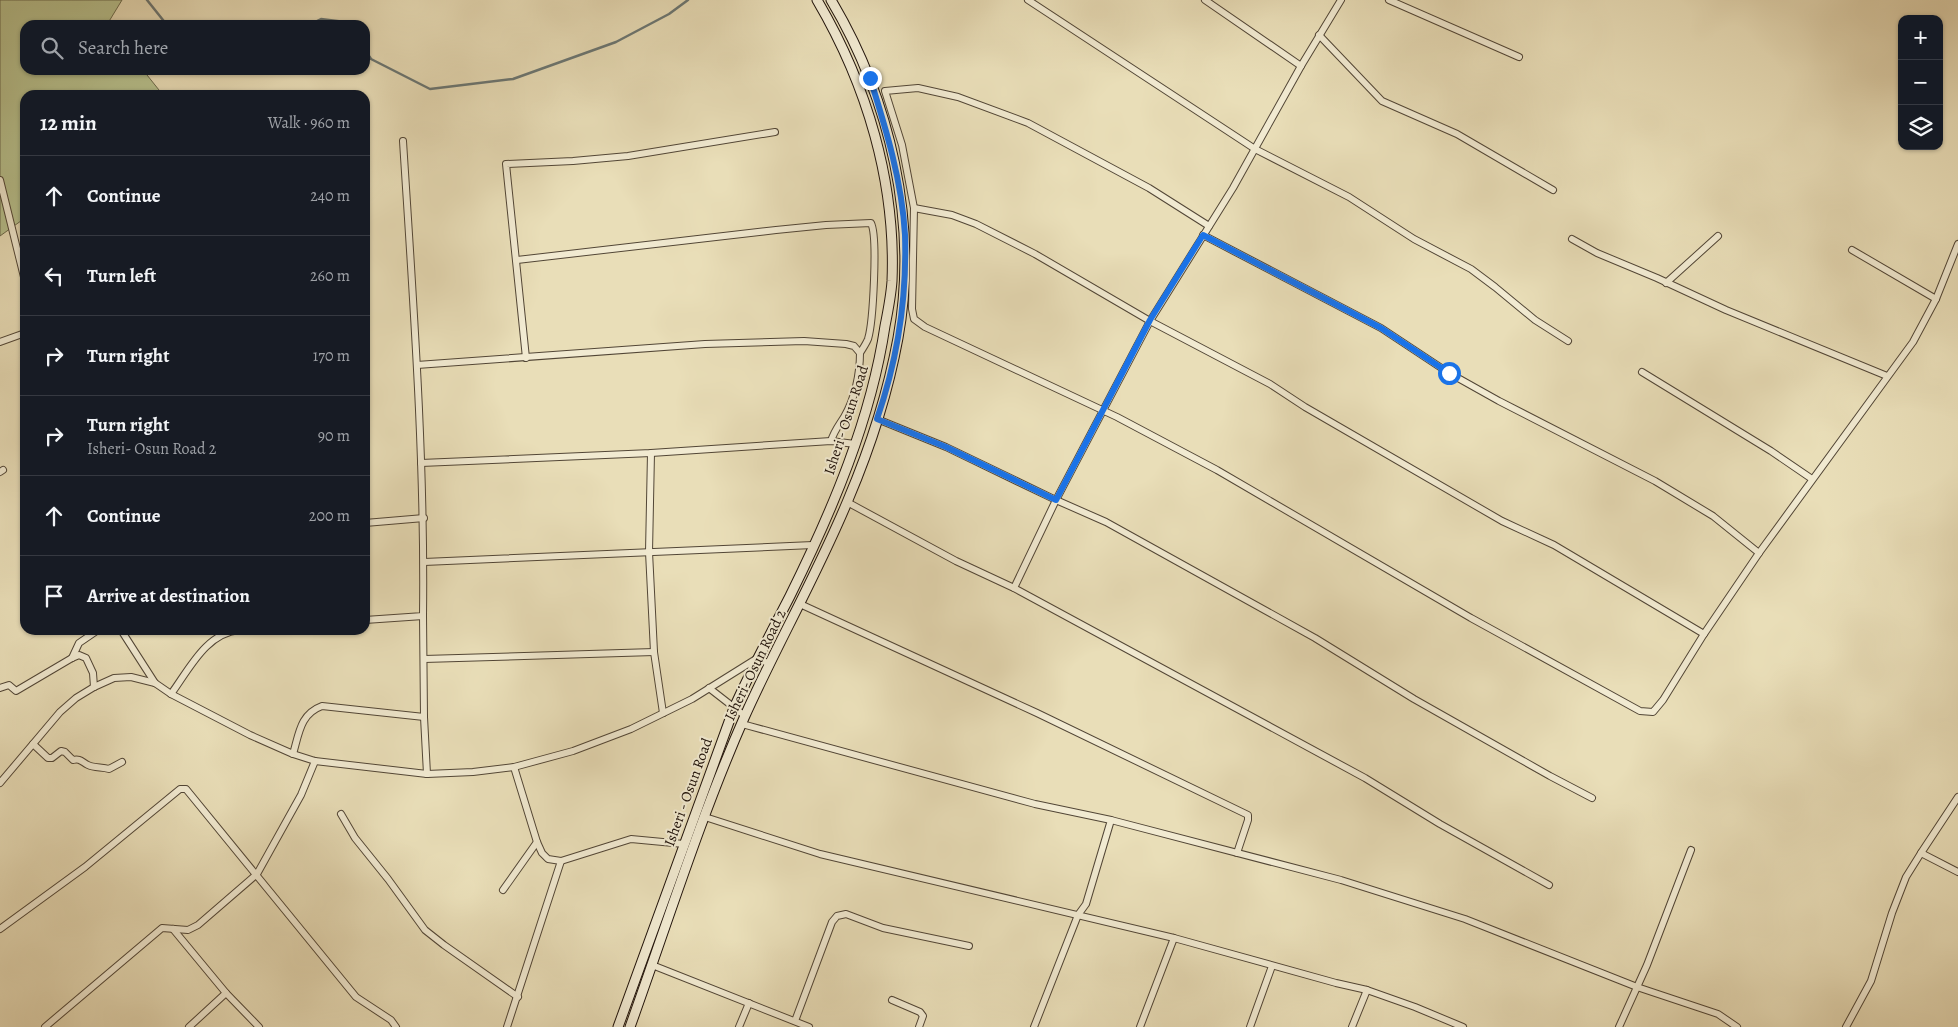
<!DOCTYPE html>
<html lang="en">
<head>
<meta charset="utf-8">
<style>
  body { margin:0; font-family:Alegreya,serif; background:#242831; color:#f1f3f6 }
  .controls { position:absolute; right:15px; top:15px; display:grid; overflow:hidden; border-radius:10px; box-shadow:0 1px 4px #0004 }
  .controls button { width:45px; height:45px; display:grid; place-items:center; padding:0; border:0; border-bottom:1px solid #363941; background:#171b24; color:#f1f3f6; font:25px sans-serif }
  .stop { position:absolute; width:15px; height:15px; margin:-11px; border:4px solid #1a73e8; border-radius:50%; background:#fff }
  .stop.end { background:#1a73e8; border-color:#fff; box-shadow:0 1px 5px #0008 }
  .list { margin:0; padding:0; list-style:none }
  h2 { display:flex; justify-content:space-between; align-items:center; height:65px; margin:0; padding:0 20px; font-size:21px }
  h2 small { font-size:16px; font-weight:400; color:#9ea1a6 }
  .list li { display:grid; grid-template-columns:32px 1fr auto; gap:15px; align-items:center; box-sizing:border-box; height:80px; padding:0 20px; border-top:1px solid #363941 }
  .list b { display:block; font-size:19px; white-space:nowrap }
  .list p { margin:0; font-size:16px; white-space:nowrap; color:#9ea1a6 }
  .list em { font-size:16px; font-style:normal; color:#9ea1a6 }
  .icon { flex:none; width:28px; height:28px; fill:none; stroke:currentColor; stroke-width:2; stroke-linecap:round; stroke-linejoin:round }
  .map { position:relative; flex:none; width:1958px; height:1027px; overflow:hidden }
  .search { position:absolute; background:#171b24; box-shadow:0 1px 4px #0004; left:20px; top:20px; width:350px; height:55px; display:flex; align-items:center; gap:12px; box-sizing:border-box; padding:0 18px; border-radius:15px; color:#9ea1a6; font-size:19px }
  .panel { position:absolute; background:#171b24; box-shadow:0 1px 4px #0004; left:20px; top:90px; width:350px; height:545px; border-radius:15px }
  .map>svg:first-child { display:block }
  .green { fill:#b7c18e; stroke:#6c6a4c }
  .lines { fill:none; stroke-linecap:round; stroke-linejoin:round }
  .stream { stroke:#6b7774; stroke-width:2.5 }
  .street-casing { stroke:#524636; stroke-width:8 }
  .secondary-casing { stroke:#20130b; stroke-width:11 }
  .street { stroke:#f1ead1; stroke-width:6 }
  .secondary { stroke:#f1ead1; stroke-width:9 }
  .route { stroke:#1a73e8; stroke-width:6 }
  .labels { text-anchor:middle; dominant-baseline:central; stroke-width:4; stroke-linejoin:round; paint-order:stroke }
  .street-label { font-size:15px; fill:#20130b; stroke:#f1ead1 }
</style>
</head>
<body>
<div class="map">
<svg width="1958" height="1027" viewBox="0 0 1958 1027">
  <rect width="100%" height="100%" fill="#e9deb8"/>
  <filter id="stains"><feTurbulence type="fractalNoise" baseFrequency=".004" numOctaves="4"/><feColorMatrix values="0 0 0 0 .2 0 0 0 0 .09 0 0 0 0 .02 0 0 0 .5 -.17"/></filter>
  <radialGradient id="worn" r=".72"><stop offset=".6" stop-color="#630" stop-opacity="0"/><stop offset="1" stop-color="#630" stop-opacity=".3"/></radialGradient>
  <polygon class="green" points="0,0 122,0 108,23 109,25 25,25 25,70 143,70 163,95 25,95 25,218 0,236"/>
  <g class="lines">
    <g class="stream">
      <polyline points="147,0 167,25"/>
      <polyline points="309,25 321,19 345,22 347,25"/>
      <polyline points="365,50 371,59 430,89 513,79 616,42 669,14 688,0"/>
    </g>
    <g class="street-casing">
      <g id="street">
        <polyline points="1028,0 1255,149 1349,197 1414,239 1471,269 1495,287 1535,320 1568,341"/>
        <polyline points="1205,0 1301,66"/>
        <polyline points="1389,0 1519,57"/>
        <polyline points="1319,35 1382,101 1457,134 1553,190"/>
        <polyline points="0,180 25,281"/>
        <polyline points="914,208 952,215 976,224 1035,254 1150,321 1270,384 1305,407 1502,521 1554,545 1704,634"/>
        <polyline points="1209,226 1149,188 1028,123 958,97 918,88 885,91 902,145 914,208 912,309 914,319 925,327 1117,417 1217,470 1471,618 1640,711 1653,712 1663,700 1704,634 1759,553 1913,342 1936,299 1958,244"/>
        <polyline points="1203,235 1381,328 1449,373 1499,401 1655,481 1713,516 1759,553"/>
        <polyline points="1572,239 1597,253 1657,278 1726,310 1887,376"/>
        <polyline points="1852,250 1936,299"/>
        <path d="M517 260 776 230 826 225 871 223C878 237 873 323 868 339 866 344 863 348 860 353"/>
        <polyline points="1666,283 1718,236"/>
        <polyline points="0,342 25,333"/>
        <polyline points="526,358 506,164 573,161 628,156 775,132"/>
        <path d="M417 365 705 344 804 341 846 344 854 346 860 353C860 373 855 399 844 417 839 425 834 431 831 441"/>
        <polyline points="1642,372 1771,451 1812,479"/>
        <polyline points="877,419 946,447 1056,500 1106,522 1315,638 1414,699 1550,776 1592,798"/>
        <polyline points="651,453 649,552 654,652 663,713"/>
        <polyline points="421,463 651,453 831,441 855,444"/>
        <polyline points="0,472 3,470"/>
        <polyline points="847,502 956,561 1014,588 1365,778 1440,824 1549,885"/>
        <polyline points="365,523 424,518"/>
        <polyline points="424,562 813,545"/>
        <polyline points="1014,588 1056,500 1150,321 1233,188 1301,66 1341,0"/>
        <polyline points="800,604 1037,713 1248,815 1248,820 1237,853"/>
        <polyline points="423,616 424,717 427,774"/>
        <path d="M365 620 423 616C425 458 413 299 403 141"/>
        <polyline points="121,630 155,683"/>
        <polyline points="72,658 79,643 98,630"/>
        <polyline points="424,659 654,652"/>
        <polyline points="0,688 9,685 16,691 72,658 79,655 86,658 93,673 94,687"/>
        <polyline points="709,688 745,716"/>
        <path d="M171 694C190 668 206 633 240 630"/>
        <polyline points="742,724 1035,804 1111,820 1341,880 1465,919 1637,987 1718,1014 1737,1027"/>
        <path d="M33 744 48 758H52L61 751 65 752 73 760C80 758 82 762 88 765 94 768 102 767 109 769L122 762"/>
        <path d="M293 754C299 734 300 714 322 706L424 717"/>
        <polyline points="514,767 537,842 542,853 548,859 561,861 631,839 684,844"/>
        <polyline points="0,783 60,712 76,698 94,687 114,678 131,677 155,683 171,694 250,735 293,754 315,761 427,774 473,772 514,767 573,751 631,729 692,699 756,659 769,663"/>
        <polyline points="341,814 355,838 388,879 425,930 444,945 518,997"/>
        <polyline points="705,817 820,854 1174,938 1336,983 1367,990 1415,1007 1463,1027"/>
        <polyline points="1921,853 1958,797"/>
        <polyline points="503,890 537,842"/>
        <polyline points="0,929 85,867 180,789 186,789 356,997 391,1020 396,1027"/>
        <polyline points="173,929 226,993 259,1027"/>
        <polyline points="652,965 809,1027"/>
        <polyline points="892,1000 920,1012 923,1016 919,1027"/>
        <polyline points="795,1021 832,922 837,916 846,914 883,928 969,946"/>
        <polyline points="45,1027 162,928 188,930 198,925 257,874 301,795 315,761"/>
        <polyline points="189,1027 226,993"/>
        <polyline points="507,1027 561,861"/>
        <polyline points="739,1027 749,1003"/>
        <polyline points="1034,1027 1078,915 1086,904 1111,820"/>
        <polyline points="1140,1027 1174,938"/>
        <polyline points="1250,1027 1272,966"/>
        <polyline points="1352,1027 1367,990"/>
        <polyline points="1619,1027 1647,965 1691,850"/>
        <polyline points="1846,1027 1871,981 1892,913 1906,877 1921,853 1958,872"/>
      </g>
    </g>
    <g class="secondary-casing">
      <g id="secondary">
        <path d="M618 1027 734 708C751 670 771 633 790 596 832 511 871 420 885 326 888 311 891 296 892 281 896 182 867 85 817 0"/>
        <path d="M630 1027C667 924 700 818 744 718 777 644 817 575 848 500 870 448 888 393 898 338 919 223 890 99 831 0"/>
      </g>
    </g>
    <use href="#street" class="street"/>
    <use href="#secondary" class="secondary"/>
  </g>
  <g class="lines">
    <path class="route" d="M870 78C886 129 902 181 905 235 907 297 897 361 877 419L946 447 1056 500 1150 320 1203 235 1381 328 1449 373"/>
  </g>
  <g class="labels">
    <g class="street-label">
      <text transform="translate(846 420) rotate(-72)">Isheri - Osun Road</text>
      <text transform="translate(755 665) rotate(-64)">Isheri- Osun Road 2</text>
      <text transform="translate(688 792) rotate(-70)">Isheri - Osun Road</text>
    </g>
  </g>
  <rect width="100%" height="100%" filter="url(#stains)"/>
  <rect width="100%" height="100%" fill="url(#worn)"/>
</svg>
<div class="controls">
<button>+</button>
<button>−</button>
<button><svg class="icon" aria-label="layers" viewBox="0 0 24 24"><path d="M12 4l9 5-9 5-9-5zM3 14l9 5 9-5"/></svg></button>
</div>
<div class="stop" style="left:1449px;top:373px"></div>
<div class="stop end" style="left:870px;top:78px"></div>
<div class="search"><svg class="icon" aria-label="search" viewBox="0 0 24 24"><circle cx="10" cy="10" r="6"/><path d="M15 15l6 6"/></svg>Search here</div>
<section class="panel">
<h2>12 min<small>Walk · 960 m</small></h2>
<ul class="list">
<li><svg class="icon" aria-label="ahead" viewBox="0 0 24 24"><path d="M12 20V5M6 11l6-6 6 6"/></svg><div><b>Continue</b></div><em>240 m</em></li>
<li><svg class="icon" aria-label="left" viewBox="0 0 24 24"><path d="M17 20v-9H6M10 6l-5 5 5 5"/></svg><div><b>Turn left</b></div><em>260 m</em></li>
<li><svg class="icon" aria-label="right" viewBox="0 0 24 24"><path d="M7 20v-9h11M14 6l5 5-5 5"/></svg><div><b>Turn right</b></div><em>170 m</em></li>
<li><svg class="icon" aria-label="right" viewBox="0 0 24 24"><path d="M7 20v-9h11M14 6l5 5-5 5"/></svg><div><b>Turn right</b><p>Isheri- Osun Road 2</p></div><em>90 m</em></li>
<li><svg class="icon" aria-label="ahead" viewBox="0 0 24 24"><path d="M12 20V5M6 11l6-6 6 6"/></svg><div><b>Continue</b></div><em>200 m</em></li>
<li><svg class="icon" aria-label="arrive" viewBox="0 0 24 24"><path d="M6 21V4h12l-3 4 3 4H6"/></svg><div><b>Arrive at destination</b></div></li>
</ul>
</section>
</div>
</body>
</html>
